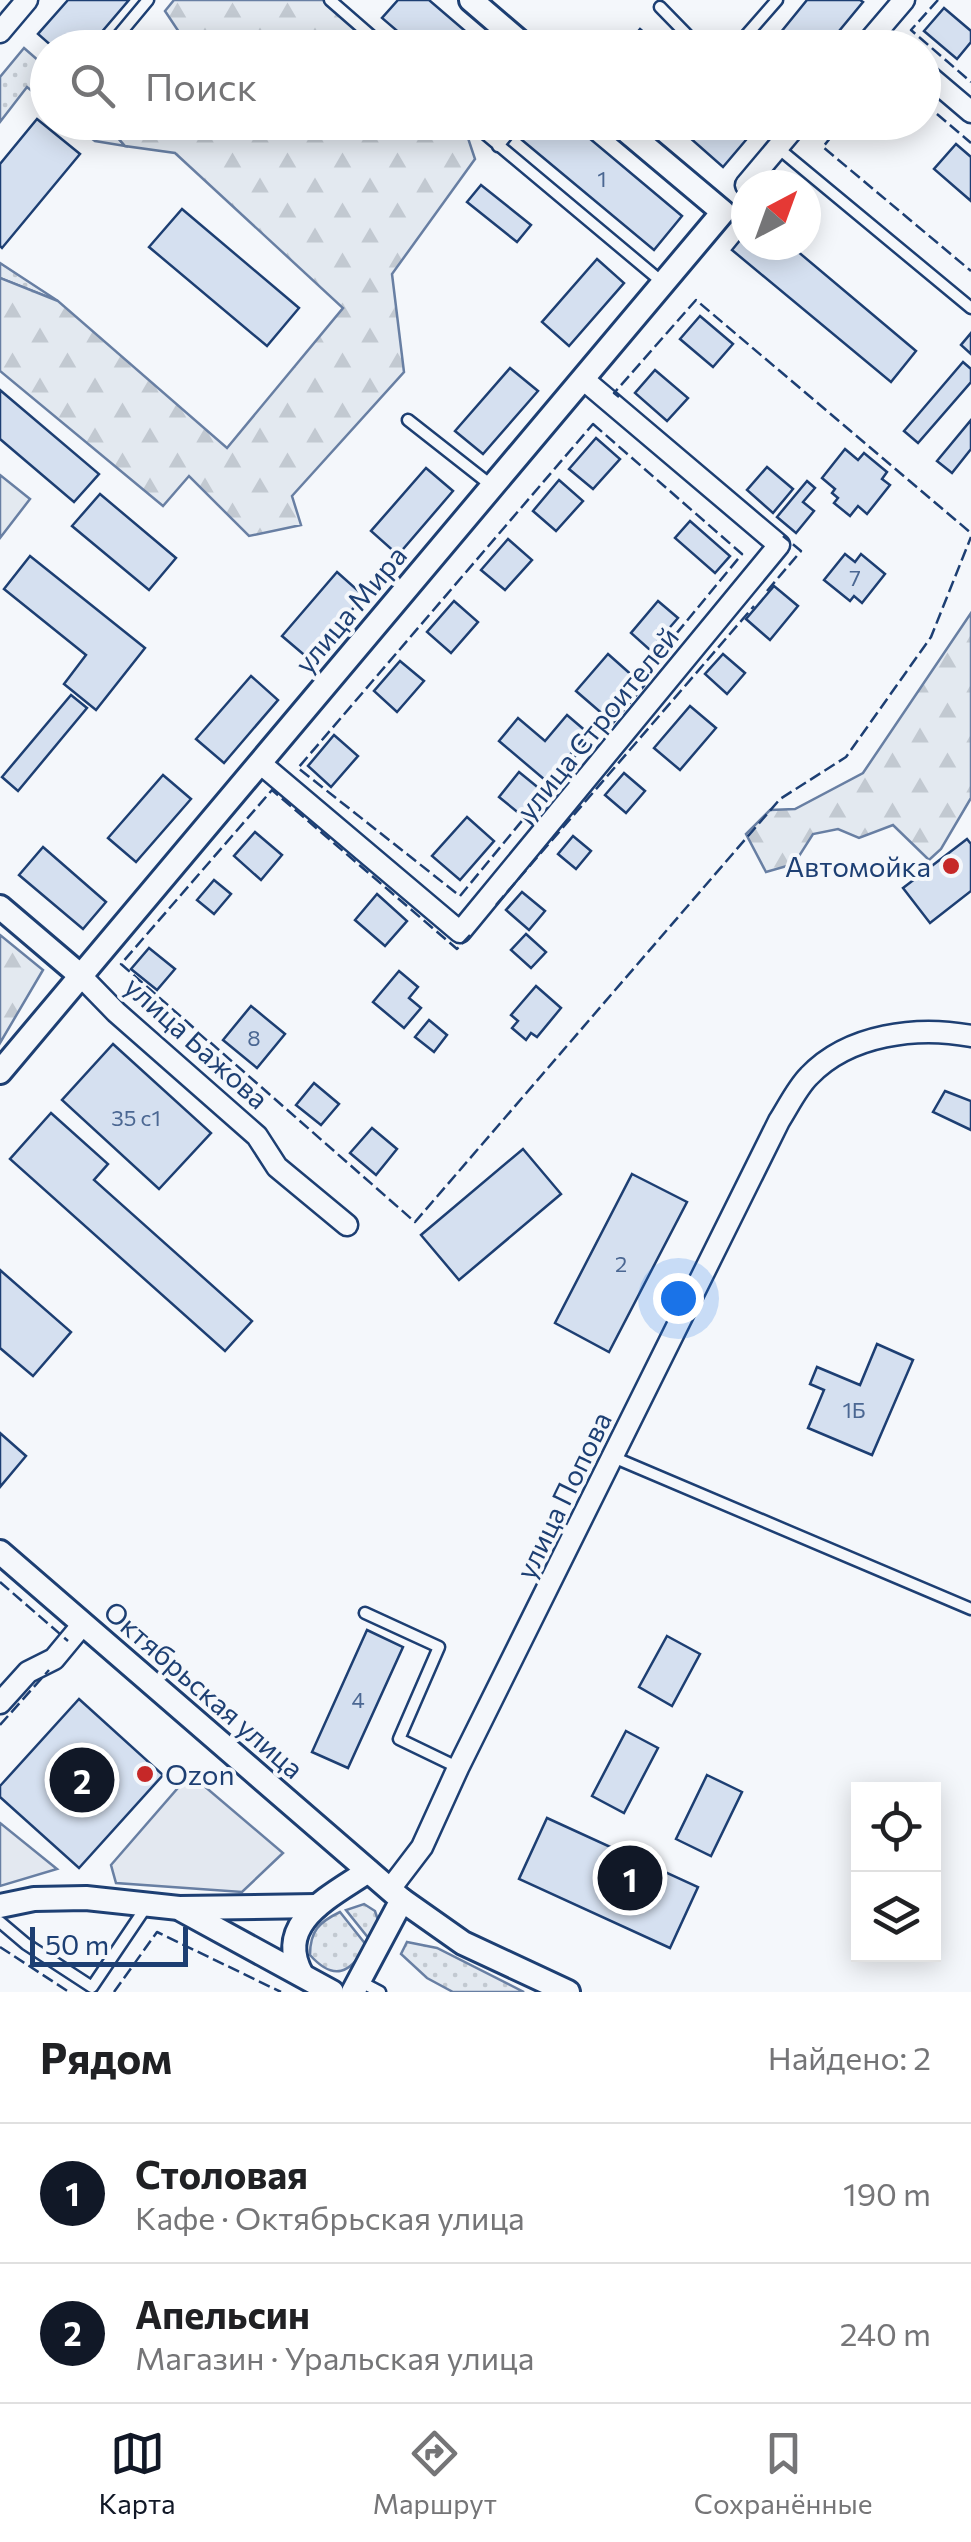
<!DOCTYPE html>
<html lang="ru">
<head>
<meta charset="utf-8">
<style>
  body { margin:0; font-family:Commissioner,sans-serif; background:#f2f2f2; color:#202124 }
  .controls { position:absolute; right:30px; bottom:30px; display:grid; overflow:hidden; border-radius:0px; box-shadow:0 5px 25px #0003 }
  .controls button { width:90px; height:90px; display:grid; place-items:center; padding:0; border:0; border-bottom:2px solid #e0e0e0; background:#fff; color:#202124; font:50px sans-serif }
  .compass { position:absolute; left:731px; top:170px; width:90px; height:90px; border-radius:50%; background:#fff; box-shadow:0 5px 25px #0003; rotate:41deg }
  .scale { position:absolute; left:30px; bottom:25px; width:158px; box-sizing:border-box; padding-left:10px; border:5px solid #1d3f73; border-top:0; font-size:28px; line-height:35px; white-space:nowrap; color:#1d3f73; -webkit-text-stroke:8px #f4f7fb; paint-order:stroke }
  .you { position:absolute; left:678px; top:1298px; width:35px; height:35px; margin:-25px; border:8px solid #fff; border-radius:50%; background:#1a73e8; box-shadow:0 0 0 15px #1a73e833 }
  .badge { display:grid; place-items:center; width:65px; height:65px; border-radius:50%; background:#111827; color:#fff; font-size:32px; font-weight:700 }
  .pin { position:absolute; translate:-50% -50%; border:5px solid #fff; box-shadow:0 2px 10px #0006 }
  .list { margin:0; padding:0; list-style:none }
  h2 { display:flex; justify-content:space-between; align-items:center; height:130px; margin:0; padding:0 40px; font-size:42px }
  h2 small { font-size:32px; font-weight:400; color:#757577 }
  .list li { display:grid; grid-template-columns:65px 1fr auto; gap:30px; align-items:center; box-sizing:border-box; height:140px; padding:0 40px; border-top:2px solid #e0e0e0 }
  .list b { display:block; font-size:38px; white-space:nowrap }
  .list p { margin:0; font-size:32px; white-space:nowrap; color:#757577 }
  .list em { font-size:32px; font-style:normal; color:#757577 }
  .icon { flex:none; width:55px; height:55px; fill:none; stroke:currentColor; stroke-width:2; stroke-linecap:round; stroke-linejoin:round }
  .map { position:relative; flex:none; width:971px; height:1992px; overflow:hidden }
  .search { position:absolute; background:#fff; box-shadow:0 5px 25px #0003; left:30px; right:30px; top:30px; height:110px; display:flex; align-items:center; gap:25px; box-sizing:border-box; padding:0 35px; border-radius:55px; color:#757577; font-size:38px }
  .sheet { height:410px; background:#fff }
  nav { display:flex; justify-content:space-around; align-items:center; box-sizing:border-box; height:140px; border-top:2px solid #e0e0e0; background:#fff; font-size:28px; color:#757577 }
  nav a { display:grid; justify-items:center; gap:5px }
  nav .on { color:#111827 }
  .map>svg:first-child { display:block }
  .grass { fill:url(#grass-dots); stroke:#687fa3; stroke-width:2.5 }
  .forest { fill:url(#forest-firs); stroke:#687fa3; stroke-width:2.5 }
  .park { fill:#e3e9f0; stroke:#687fa3; stroke-width:2.5 }
  .parking { fill:#e3e8f0; stroke:#687fa3; stroke-width:2.5 }
  .building { fill:#d5e0f0; stroke:#1d3f73; stroke-width:2.5 }
  .lines { fill:none; stroke-linecap:round; stroke-linejoin:round }
  .service-casing { stroke:#1d3f73; stroke-width:15 }
  .minor-casing { stroke:#1d3f73; stroke-width:25 }
  .tertiary-casing { stroke:#1d3f73; stroke-width:28 }
  .service { stroke:#f4f7fb; stroke-width:10 }
  .minor { stroke:#f4f7fb; stroke-width:20 }
  .tertiary { stroke:#f4f7fb; stroke-width:22 }
  .fence { stroke:#1d3f73; stroke-width:2.5; stroke-dasharray:12 5; stroke-linecap:butt }
  .poi-dot { fill:#c62828; stroke:#f4f7fb; stroke-width:4 }
  .labels { text-anchor:middle; dominant-baseline:central; stroke-width:8; stroke-linejoin:round; paint-order:stroke }
  .number-label { font-size:22px; fill:#4b6792 }
  .street-label { font-size:28px; fill:#1d3f73; stroke:#f4f7fb }
  .poi-label { font-size:28px; fill:#1d3f73; stroke:#f4f7fb; text-anchor:end }
</style>
</head>
<body>
<div class="map">
<svg width="971" height="1992" viewBox="0 0 971 1992">
  <defs>
    <pattern id="grass-dots" width="8" height="8" patternUnits="userSpaceOnUse" patternTransform="scale(2.5)"><rect width="8" height="8" fill="#e3e9f0"/><path d="M2 2h.1M6 6h.1" fill="none" stroke="#c2c9d1" stroke-width="1.8" stroke-linecap="round"/></pattern>
    <pattern id="forest-firs" width="22" height="20" patternUnits="userSpaceOnUse" patternTransform="scale(2.5)"><rect width="22" height="20" fill="#e3e9f0"/><path d="M5 1l3.5 6h-7zM16 11l3.5 6h-7z" fill="#c2c9d1"/></pattern>
  </defs>
  <rect width="100%" height="100%" fill="#f4f7fb"/>
  <g class="grass">
    <polygon points="24,48 47,68 47,103 27,87 0,122 0,77"/>
    <polygon points="72,123 105,123 125,146 95,141"/>
    <polygon points="0,263 58,301 0,278"/>
    <polygon points="364,1904 375,1911 378,1920 370,1940 346,1910"/>
    <path d="M340 1912 367 1946C350 1973 334 1982 310 1955 310 1931 319 1922 340 1912Z"/>
    <polygon points="407,1942 437,1948 524,1992 453,1992 427,1978 401,1954"/>
  </g>
  <g class="forest">
    <polygon points="174,0 323,0 378,47 163,48 187,44 165,11"/>
    <polygon points="105,123 463,123 475,159 392,274 404,372 292,496 301,525 249,536 189,476 163,506 0,371 0,278 58,301 227,448 343,308 175,153 125,146"/>
    <polygon points="971,613 971,798 941,849 929,860 893,825 859,838 838,829 813,834 794,864 766,872 746,834 770,810 795,809 863,773"/>
    <polygon points="0,935 43,970 0,1043"/>
  </g>
  <polygon class="park" points="0,475 30,499 0,538"/>
  <g class="parking">
    <polygon points="190,1774 283,1853 242,1892 116,1883 111,1865"/>
    <polygon points="0,1823 57,1869 0,1886"/>
  </g>
  <g class="building">
    <polygon points="68,0 129,0 88,48 54,48 38,34"/>
    <polygon points="398,0 429,0 485,48 417,48 382,18"/>
    <polygon points="807,0 860,0 863,2 825,48 768,48"/>
    <polygon points="944,8 971,31 971,42 957,59 924,31"/>
    <polygon points="640,29 662,48 624,48"/>
    <polygon points="37,119 80,154 2,248 0,246 0,164"/>
    <polygon points="537,122 570,122 682,216 654,250 522,140"/>
    <polygon points="672,122 751,122 757,127 723,167"/>
    <polygon points="956,144 971,157 971,201 934,169"/>
    <polygon points="481,185 531,225 517,242 467,202"/>
    <polygon points="182,209 299,308 267,346 149,247"/>
    <polygon points="746,233 746,245 790,245 916,351 891,382 732,250"/>
    <polygon points="597,259 624,283 569,346 542,322"/>
    <polygon points="700,316 733,344 713,367 680,339"/>
    <polygon points="971,333 971,354 961,345"/>
    <polygon points="963,362 971,369 971,382 918,443 904,431"/>
    <polygon points="510,368 538,391 483,454 455,431"/>
    <polygon points="655,370 688,398 667,421 635,393"/>
    <polygon points="0,390 99,474 74,502 0,439"/>
    <polygon points="971,420 971,449 952,473 937,461"/>
    <polygon points="596,438 620,459 593,489 569,469"/>
    <polygon points="845,449 858,460 864,453 887,472 882,479 890,485 867,514 858,506 850,516 834,503 838,498 832,493 835,489 822,478"/>
    <polygon points="767,467 793,489 773,513 747,490"/>
    <polygon points="426,468 453,491 398,555 371,531"/>
    <polygon points="559,480 583,501 556,531 533,511"/>
    <polygon points="807,481 815,488 803,502 814,511 796,533 777,517"/>
    <polygon points="100,494 176,558 149,590 72,526"/>
    <polygon points="690,521 730,556 715,573 675,538"/>
    <polygon points="508,539 532,560 505,590 481,570"/>
    <polygon points="845,554 855,562 861,554 885,574 862,603 854,596 850,601 824,580"/>
    <polygon points="30,556 145,648 96,710 64,684 86,655 4,589"/>
    <polygon points="337,572 364,596 309,659 282,636"/>
    <polygon points="774,586 798,606 770,640 746,619"/>
    <polygon points="454,601 478,622 451,653 427,632"/>
    <polygon points="658,601 678,618 650,650 631,633"/>
    <polygon points="608,654 644,686 613,723 576,691"/>
    <polygon points="723,654 745,673 727,694 705,674"/>
    <polygon points="400,661 424,681 397,712 374,691"/>
    <polygon points="251,676 278,700 224,763 196,739"/>
    <polygon points="71,695 87,708 18,791 2,777"/>
    <polygon points="690,706 716,728 680,770 654,748"/>
    <polygon points="567,715 588,733 568,757 579,766 558,791 499,741 518,718 545,741"/>
    <polygon points="334,735 358,756 331,787 308,766"/>
    <polygon points="519,772 557,803 537,828 499,797"/>
    <polygon points="624,773 645,791 626,813 605,795"/>
    <polygon points="163,775 191,799 136,862 108,838"/>
    <polygon points="467,817 494,841 460,880 432,856"/>
    <polygon points="255,832 282,855 261,880 234,856"/>
    <polygon points="573,836 591,851 576,869 558,854"/>
    <polygon points="967,839 971,844 971,891 930,923 903,888"/>
    <polygon points="43,847 106,902 83,929 19,875"/>
    <polygon points="214,880 231,894 214,914 197,900"/>
    <polygon points="522,892 545,911 529,930 506,910"/>
    <polygon points="377,894 407,921 385,946 355,920"/>
    <polygon points="526,934 546,952 531,968 511,950"/>
    <polygon points="149,948 175,969 157,990 131,969"/>
    <polygon points="399,971 418,987 409,998 421,1008 404,1028 373,1002"/>
    <polygon points="536,986 561,1008 537,1037 531,1033 526,1040 512,1028 518,1021 511,1015"/>
    <polygon points="251,1006 285,1034 257,1068 223,1040"/>
    <polygon points="429,1020 447,1035 434,1052 415,1037"/>
    <polygon points="113,1044 211,1133 159,1189 62,1100"/>
    <polygon points="314,1083 339,1104 321,1125 296,1105"/>
    <polygon points="945,1091 971,1101 971,1130 933,1112"/>
    <polygon points="51,1113 108,1164 94,1180 252,1321 225,1351 10,1159"/>
    <polygon points="372,1128 397,1149 376,1175 350,1153"/>
    <polygon points="523,1149 561,1194 459,1280 421,1235"/>
    <polygon points="632,1174 687,1202 609,1352 555,1323"/>
    <polygon points="0,1270 71,1332 33,1376 0,1348"/>
    <polygon points="877,1344 913,1360 872,1455 808,1428 824,1390 810,1384 817,1367 860,1385"/>
    <polygon points="0,1433 26,1456 0,1487"/>
    <polygon points="367,1630 403,1647 348,1768 312,1752"/>
    <polygon points="667,1636 700,1654 672,1706 639,1687"/>
    <polygon points="79,1699 163,1775 79,1868 0,1797 0,1786"/>
    <polygon points="626,1731 658,1748 624,1813 592,1796"/>
    <polygon points="707,1775 742,1792 711,1856 676,1839"/>
    <polygon points="547,1818 698,1887 670,1948 519,1879"/>
  </g>
  <g class="lines">
    <g class="service-casing">
      <g id="service">
        <polyline points="330,0 385,48"/>
        <polyline points="660,7 700,48"/>
        <polyline points="108,48 148,0"/>
        <polyline points="735,48 777,0"/>
        <polyline points="471,122 662,282"/>
        <polyline points="498,146 517,122"/>
        <polyline points="778,148 971,308"/>
        <polyline points="408,420 492,486"/>
        <polyline points="613,1457 971,1609"/>
        <polyline points="365,1613 439,1647 399,1739 457,1767"/>
        <polyline points="0,1922 26,1944 92,1987 146,1907"/>
        <polyline points="359,1981 380,1992"/>
      </g>
    </g>
    <g class="minor-casing">
      <g id="minor">
        <polyline points="0,32 27,0"/>
        <polyline points="863,48 904,0"/>
        <polyline points="924,72 971,112"/>
        <polyline points="746,185 799,122"/>
        <polyline points="260,763 460,932 779,545 583,379"/>
        <polyline points="81,976 116,1012 257,1136 277,1167 347,1225"/>
        <polyline points="0,1703 28,1672 54,1659 83,1624"/>
        <path d="M390 1889 422 1847 458 1768 779 1121C788 1107 797 1088 809 1076 849 1034 917 1026 971 1036"/>
      </g>
    </g>
    <g class="tertiary-casing">
      <g id="tertiary">
        <polyline points="471,0 527,48"/>
        <polyline points="0,907 81,976"/>
        <polyline points="0,1072 723,212 616,122"/>
        <polyline points="0,1552 402,1900 353,1992"/>
        <polyline points="402,1900 463,1943 568,1992"/>
        <polyline points="0,1906 34,1899 86,1898 179,1908 317,1906"/>
        <polyline points="182,1910 332,1992"/>
        <path d="M302 1975C273 1922 332 1896 368 1871"/>
      </g>
    </g>
    <use href="#service" class="service"/>
    <use href="#minor" class="minor"/>
    <use href="#tertiary" class="tertiary"/>
    <g class="fence">
      <polyline points="938,0 911,30 971,82"/>
      <polyline points="924,103 971,143"/>
      <polyline points="843,122 823,147 971,271"/>
      <polyline points="619,397 614,393 696,300 971,533"/>
      <polygon points="593,424 742,554 460,896 298,768"/>
      <polyline points="767,591 801,551 783,536"/>
      <polyline points="496,905 754,606"/>
      <polyline points="470,935 457,949 272,790 121,964 415,1222 780,799 846,757 931,637 971,537"/>
      <polyline points="0,1582 68,1641"/>
      <polyline points="0,1725 49,1670"/>
      <polyline points="0,1947 69,1992"/>
      <polyline points="114,1992 157,1932 281,1992"/>
    </g>
  </g>
  <g class="poi-dot">
    <circle cx="951" cy="866" r="10"/>
    <circle cx="145" cy="1774" r="10"/>
  </g>
  <g class="labels">
    <g class="number-label">
      <text x="602" y="178">1</text>
      <text x="855" y="577">7</text>
      <text x="254" y="1037">8</text>
      <text x="136" y="1117">35 с1</text>
      <text x="621" y="1263">2</text>
      <text x="854" y="1409">1Б</text>
      <text x="358" y="1699">4</text>
    </g>
    <g class="street-label">
      <text transform="translate(350 609) rotate(-50)">улица Мира</text>
      <text transform="translate(597 723) rotate(-51)">улица Строителей</text>
      <text transform="translate(197 1042) rotate(42)">улица Бажова</text>
      <text transform="translate(563 1495) rotate(-64)">улица Попова</text>
      <text transform="translate(204 1689) rotate(41)">Октябрьская улица</text>
    </g>
    <g class="poi-label">
      <text x="931" y="866">Автомойка</text>
      <text x="165" y="1774" text-anchor="start">Ozon</text>
    </g>
  </g>
</svg>
<div class="controls">
<button><svg class="icon" aria-label="locate" viewBox="0 0 24 24"><circle cx="12" cy="12" r="6"/><path d="M12 2v4M12 18v4M2 12h4M18 12h4"/></svg></button>
<button><svg class="icon" aria-label="layers" viewBox="0 0 24 24"><path d="M12 4l9 5-9 5-9-5zM3 14l9 5 9-5"/></svg></button>
</div>
<svg class="compass" viewBox="-18 -18 36 36"><path d="M0-13l5 13h-10z" fill="#e53935"/><path d="M0 13l5-13h-10z" fill="#757577"/></svg>
<div class="scale">50 m</div>
<div class="you"></div>
<div class="pin badge" style="left:630px;top:1878px">1</div>
<div class="pin badge" style="left:82px;top:1780px">2</div>
<div class="search"><svg class="icon" aria-label="search" viewBox="0 0 24 24"><circle cx="10" cy="10" r="6"/><path d="M15 15l6 6"/></svg>Поиск</div>
</div>
<section class="sheet">
<h2>Рядом<small>Найдено: 2</small></h2>
<ul class="list">
<li><span class="badge">1</span><div><b>Столовая</b><p>Кафе · Октябрьская улица</p></div><em>190 m</em></li>
<li><span class="badge">2</span><div><b>Апельсин</b><p>Магазин · Уральская улица</p></div><em>240 m</em></li>
</ul>
</section>
<nav>
<a class="on"><svg class="icon" aria-label="map" viewBox="0 0 24 24"><path d="M3 6l6-2 6 2 6-2v14l-6 2-6-2-6 2zM9 4v14M15 6v14"/></svg>Карта</a>
<a><svg class="icon" aria-label="directions" viewBox="0 0 24 24"><path d="M12 3l9 9-9 9-9-9zM9 14v-3h6M13 9l2 2-2 2"/></svg>Маршрут</a>
<a><svg class="icon" aria-label="saved" viewBox="0 0 24 24"><path d="M7 4h10v16l-5-4-5 4z"/></svg>Сохранённые</a>
</nav>
</body>
</html>
